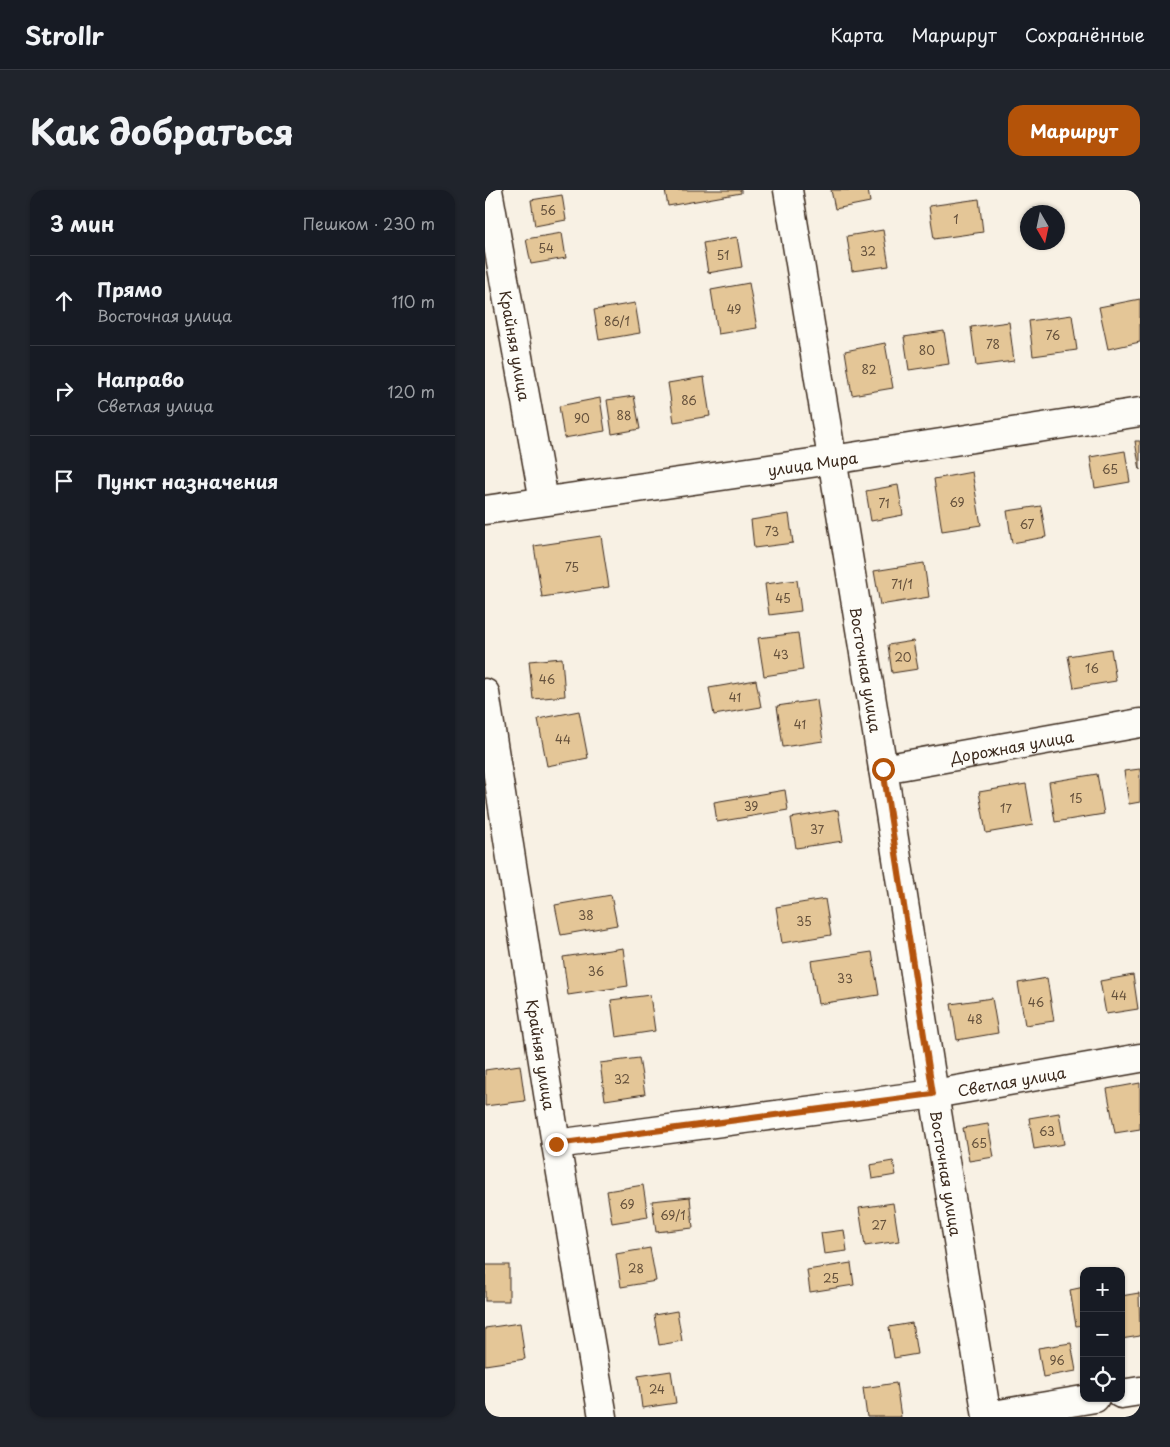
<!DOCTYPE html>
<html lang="ru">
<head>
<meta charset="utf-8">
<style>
  body { margin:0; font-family:"Playpen Sans",sans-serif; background:#20242c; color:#f1f3f6 }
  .controls { position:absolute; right:15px; bottom:15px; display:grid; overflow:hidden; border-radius:10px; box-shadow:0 1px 4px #0004 }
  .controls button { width:45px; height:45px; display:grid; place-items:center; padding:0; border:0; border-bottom:1px solid #363941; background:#171b24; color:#f1f3f6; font:25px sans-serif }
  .compass { position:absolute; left:535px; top:15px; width:45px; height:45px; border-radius:50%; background:#171b24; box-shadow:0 1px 4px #0004; rotate:171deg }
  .stop { position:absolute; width:15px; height:15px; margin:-11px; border:4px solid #b45309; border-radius:50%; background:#fff }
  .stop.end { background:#b45309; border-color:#fff; box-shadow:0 1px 5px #0008 }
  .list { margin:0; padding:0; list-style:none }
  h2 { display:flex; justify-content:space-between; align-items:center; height:65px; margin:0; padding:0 20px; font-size:21px }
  h2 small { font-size:16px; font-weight:400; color:#9ea1a6 }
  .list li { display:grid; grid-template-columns:32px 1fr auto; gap:15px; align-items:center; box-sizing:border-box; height:90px; padding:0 20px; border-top:1px solid #363941 }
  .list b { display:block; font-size:19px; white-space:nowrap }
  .list p { margin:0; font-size:16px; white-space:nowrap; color:#9ea1a6 }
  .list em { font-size:16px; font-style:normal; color:#9ea1a6 }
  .icon { flex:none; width:28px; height:28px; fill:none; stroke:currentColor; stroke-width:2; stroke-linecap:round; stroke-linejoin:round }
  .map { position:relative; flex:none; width:655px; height:1227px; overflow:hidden; border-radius:15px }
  header { display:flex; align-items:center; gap:30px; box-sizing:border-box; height:70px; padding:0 25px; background:#171b24; border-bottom:1px solid #363941 }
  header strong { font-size:24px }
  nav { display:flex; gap:28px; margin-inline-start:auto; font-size:18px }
  .intro { display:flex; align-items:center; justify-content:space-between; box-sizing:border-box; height:120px; padding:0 30px }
  h1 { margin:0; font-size:35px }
  .button { padding:12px 22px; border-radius:15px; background:#b45309; color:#fff; font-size:18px; font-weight:700 }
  main { display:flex; gap:30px; padding:0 30px }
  aside { flex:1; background:#171b24; border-radius:15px; box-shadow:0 1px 4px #0004 }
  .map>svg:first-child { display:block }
  .building { fill:#e4c697; stroke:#3b2a1e }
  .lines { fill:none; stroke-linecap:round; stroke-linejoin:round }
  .minor-casing { stroke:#3b2a1e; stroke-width:31 }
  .minor { stroke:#fdfcf7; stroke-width:28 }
  .route { stroke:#b45309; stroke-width:6 }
  .labels { text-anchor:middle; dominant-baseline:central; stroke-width:4.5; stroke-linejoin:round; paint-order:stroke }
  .number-label { font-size:12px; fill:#65513c }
  .street-label { font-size:15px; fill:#3b2a1e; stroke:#fdfcf7 }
</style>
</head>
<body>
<header>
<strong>Strollr</strong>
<nav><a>Карта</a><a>Маршрут</a><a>Сохранённые</a></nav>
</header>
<div class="intro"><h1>Как добраться</h1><a class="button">Маршрут</a></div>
<main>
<aside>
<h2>3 мин<small>Пешком · 230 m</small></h2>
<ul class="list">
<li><svg class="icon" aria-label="ahead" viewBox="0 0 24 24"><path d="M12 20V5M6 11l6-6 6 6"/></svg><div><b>Прямо</b><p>Восточная улица</p></div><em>110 m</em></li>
<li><svg class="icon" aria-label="right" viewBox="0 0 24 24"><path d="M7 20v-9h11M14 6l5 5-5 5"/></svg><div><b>Направо</b><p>Светлая улица</p></div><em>120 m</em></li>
<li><svg class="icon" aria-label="arrive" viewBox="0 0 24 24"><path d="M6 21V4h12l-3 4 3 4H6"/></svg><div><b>Пункт назначения</b></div></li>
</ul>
</aside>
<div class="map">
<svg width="655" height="1227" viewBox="0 0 655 1227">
  <rect width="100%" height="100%" fill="#f8f1e4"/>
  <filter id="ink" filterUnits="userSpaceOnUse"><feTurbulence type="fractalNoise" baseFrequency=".02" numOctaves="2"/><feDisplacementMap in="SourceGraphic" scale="10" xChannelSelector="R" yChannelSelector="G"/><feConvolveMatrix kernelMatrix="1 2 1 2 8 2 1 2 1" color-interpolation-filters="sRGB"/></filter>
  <g filter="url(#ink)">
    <g class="building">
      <polygon points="180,0 256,0 256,3 183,16"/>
      <polygon points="346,0 383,0 385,12 350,19"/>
      <polygon points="77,5 81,30 50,36 46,10"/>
      <polygon points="494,9 498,42 449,49 444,16"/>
      <polygon points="398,40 404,76 367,81 362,46"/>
      <polygon points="77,43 81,68 46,74 41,49"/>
      <polygon points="252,47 257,77 223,83 218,53"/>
      <polygon points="264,93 272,138 233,144 226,100"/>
      <polygon points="655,109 655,152 623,159 614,117"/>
      <polygon points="150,113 155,143 114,150 109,120"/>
      <polygon points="587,125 592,160 548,166 544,131"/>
      <polygon points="524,132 529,171 491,176 486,137"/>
      <polygon points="459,141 464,174 424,180 419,147"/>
      <polygon points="400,153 408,198 367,205 360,161"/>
      <polygon points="219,187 225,226 189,232 183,193"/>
      <polygon points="149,206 155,239 127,244 122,210"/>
      <polygon points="115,208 120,241 79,248 74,216"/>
      <polygon points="650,251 655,251 655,280"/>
      <polygon points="640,261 645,292 610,298 605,267"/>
      <polygon points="487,282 496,335 457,341 449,289"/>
      <polygon points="413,295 418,325 386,331 381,301"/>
      <polygon points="556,316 561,347 527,353 522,321"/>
      <polygon points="304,324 308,353 269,358 266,330"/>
      <polygon points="116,346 124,397 57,407 49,356"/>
      <polygon points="439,373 444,407 395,415 389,381"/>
      <polygon points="312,390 316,421 284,425 280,394"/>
      <polygon points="313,443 318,480 279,486 273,448"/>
      <polygon points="428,451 433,479 407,483 403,455"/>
      <polygon points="626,459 631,491 589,498 583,466"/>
      <polygon points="77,468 80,506 48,509 44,471"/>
      <polygon points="271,490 276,517 229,525 224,498"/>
      <polygon points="332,510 338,551 298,557 292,516"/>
      <polygon points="94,521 103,568 62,576 53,529"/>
      <polygon points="655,579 655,612 644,614 639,581"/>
      <polygon points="612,584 619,624 570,632 564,592"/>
      <polygon points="541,594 548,635 501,643 494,602"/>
      <polygon points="300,600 303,620 232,632 229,612"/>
      <polygon points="353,620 358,651 311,658 306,628"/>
      <polygon points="126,705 132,735 76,745 70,715"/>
      <polygon points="340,709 346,745 297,753 291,717"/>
      <polygon points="138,758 143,796 83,805 78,767"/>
      <polygon points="387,762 394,805 333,814 326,771"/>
      <polygon points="648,785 653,819 621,824 615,791"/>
      <polygon points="562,788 569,831 540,835 533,793"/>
      <polygon points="165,805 170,841 131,847 126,810"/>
      <polygon points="507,808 513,843 472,850 466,814"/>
      <polygon points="154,868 160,904 120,910 115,873"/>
      <polygon points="35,875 40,911 0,916 0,880"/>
      <polygon points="655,893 655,939 630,943 622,899"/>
      <polygon points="574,923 579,954 549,959 544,928"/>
      <polygon points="503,934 509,967 484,971 478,938"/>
      <polygon points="408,971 411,985 387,989 385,975"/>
      <polygon points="158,995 163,1027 127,1033 122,1001"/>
      <polygon points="205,1007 208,1038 171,1042 167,1011"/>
      <polygon points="408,1013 414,1051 380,1056 374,1018"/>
      <polygon points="359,1040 362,1061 339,1064 336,1043"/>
      <polygon points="165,1058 171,1091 136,1097 131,1064"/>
      <polygon points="366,1073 369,1095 325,1102 322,1080"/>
      <rect x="0" y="1075" width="24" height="36"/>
      <polygon points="599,1097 599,1135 591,1136 585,1100"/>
      <polygon points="654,1103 655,1146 636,1149 636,1106"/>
      <polygon points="192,1121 197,1151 174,1155 169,1125"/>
      <polygon points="35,1133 40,1169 0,1175 0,1138"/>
      <polygon points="427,1133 432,1164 409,1168 404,1137"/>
      <polygon points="586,1153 591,1181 558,1187 553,1158"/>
      <polygon points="186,1181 191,1213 157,1218 153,1186"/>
      <polygon points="411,1193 416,1227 382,1227 378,1198"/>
    </g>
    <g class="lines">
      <g class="minor-casing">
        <g id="minor">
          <path id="s1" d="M3 0 59 311"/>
          <path id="s2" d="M303 0 398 579 449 904 502 1227"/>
          <path id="s3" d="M0 320 347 270 655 222"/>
          <path id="s4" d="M0 503 71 954 118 1227"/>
          <path id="s5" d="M398 579 655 533"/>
          <path id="s6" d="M71 954 449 904 655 868"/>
          <polyline points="636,1204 655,1201"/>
          <polyline points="502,1226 610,1208"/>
        </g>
      </g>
      <use href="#minor" class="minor"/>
    </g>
  </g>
  <g class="lines" filter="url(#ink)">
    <polyline class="route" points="71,954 448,904 398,579"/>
  </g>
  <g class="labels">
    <g class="number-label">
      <text x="63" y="20">56</text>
      <text x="471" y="29">1</text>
      <text x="61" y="58">54</text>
      <text x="383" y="61">32</text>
      <text x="238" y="65">51</text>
      <text x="249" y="119">49</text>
      <text x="132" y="131">86/1</text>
      <text x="568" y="145">76</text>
      <text x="508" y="154">78</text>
      <text x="442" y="160">80</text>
      <text x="384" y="179">82</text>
      <text x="204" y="210">86</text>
      <text x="139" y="225">88</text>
      <text x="97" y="228">90</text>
      <text x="625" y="279">65</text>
      <text x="472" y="312">69</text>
      <text x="399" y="313">71</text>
      <text x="542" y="334">67</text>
      <text x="287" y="341">73</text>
      <text x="87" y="377">75</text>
      <text x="417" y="394">71/1</text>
      <text x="298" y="408">45</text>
      <text x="296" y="464">43</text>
      <text x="418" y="467">20</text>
      <text x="607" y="478">16</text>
      <text x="62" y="489">46</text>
      <text x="250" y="507">41</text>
      <text x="315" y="534">41</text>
      <text x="78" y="549">44</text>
      <text x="591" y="608">15</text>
      <text x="266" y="616">39</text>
      <text x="521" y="618">17</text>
      <text x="332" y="639">37</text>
      <text x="101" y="725">38</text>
      <text x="319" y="731">35</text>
      <text x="111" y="781">36</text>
      <text x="360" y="788">33</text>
      <text x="634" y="805">44</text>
      <text x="551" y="812">46</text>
      <text x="490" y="829">48</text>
      <text x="137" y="889">32</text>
      <text x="562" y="941">63</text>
      <text x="494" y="953">65</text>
      <text x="142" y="1014">69</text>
      <text x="188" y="1025">69/1</text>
      <text x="394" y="1035">27</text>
      <text x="151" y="1078">28</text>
      <text x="346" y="1088">25</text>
      <text x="572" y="1170">96</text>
      <text x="172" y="1199">24</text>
    </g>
    <g class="street-label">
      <text stroke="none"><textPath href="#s1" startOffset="158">Крайняя улица</textPath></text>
      <text stroke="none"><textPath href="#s3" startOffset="331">улица Мира</textPath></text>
      <text stroke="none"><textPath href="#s2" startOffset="486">Восточная улица</textPath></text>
      <text stroke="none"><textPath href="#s5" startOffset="131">Дорожная улица</textPath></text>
      <text stroke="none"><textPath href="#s4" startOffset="366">Крайняя улица</textPath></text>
      <text stroke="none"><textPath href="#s6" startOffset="460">Светлая улица</textPath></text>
      <text stroke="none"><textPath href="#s2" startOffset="996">Восточная улица</textPath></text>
    </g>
  </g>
</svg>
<div class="controls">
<button>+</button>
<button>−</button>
<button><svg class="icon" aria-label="locate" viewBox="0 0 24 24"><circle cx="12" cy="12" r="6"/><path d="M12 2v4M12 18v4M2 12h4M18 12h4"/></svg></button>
</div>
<svg class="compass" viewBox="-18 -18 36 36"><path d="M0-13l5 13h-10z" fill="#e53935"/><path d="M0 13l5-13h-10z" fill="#9ea1a6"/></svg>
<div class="stop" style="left:398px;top:579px"></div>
<div class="stop end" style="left:71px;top:954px"></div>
</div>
</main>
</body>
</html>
